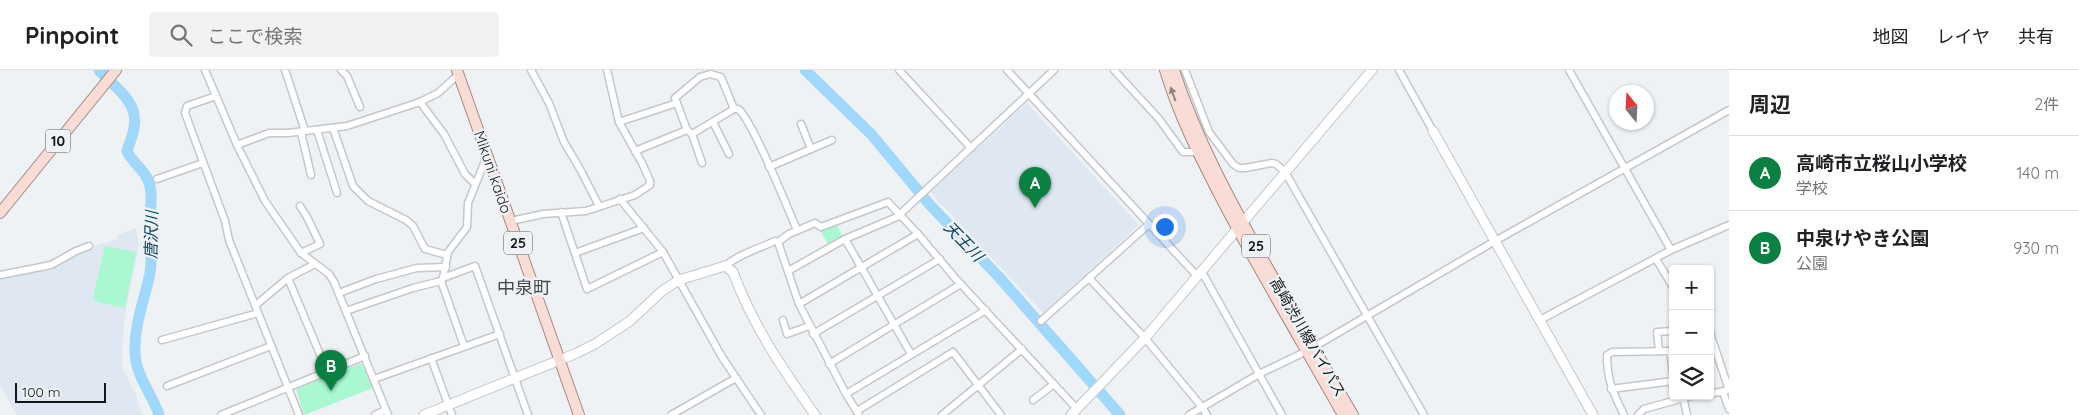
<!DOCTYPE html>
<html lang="ja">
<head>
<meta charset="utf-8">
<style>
  body { margin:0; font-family:Quicksand,"Noto Sans JP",sans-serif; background:#f2f2f2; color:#202124 }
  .controls { position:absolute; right:15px; bottom:15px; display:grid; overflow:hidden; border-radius:5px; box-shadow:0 1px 4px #0004 }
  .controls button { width:45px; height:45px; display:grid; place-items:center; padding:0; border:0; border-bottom:1px solid #e0e0e0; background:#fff; color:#202124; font:25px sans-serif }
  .compass { position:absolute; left:1609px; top:15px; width:45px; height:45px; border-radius:50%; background:#fff; box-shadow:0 1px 4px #0004; rotate:342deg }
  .scale { position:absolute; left:15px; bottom:12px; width:91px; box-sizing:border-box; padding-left:5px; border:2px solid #151618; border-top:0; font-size:14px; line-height:18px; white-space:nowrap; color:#151618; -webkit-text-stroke:4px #eef2f5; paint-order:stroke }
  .you { position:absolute; left:1164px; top:156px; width:18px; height:18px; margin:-12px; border:4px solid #fff; border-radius:50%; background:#1a73e8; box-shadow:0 0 0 8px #1a73e833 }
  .badge { display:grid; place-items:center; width:32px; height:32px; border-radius:50%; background:#0b8043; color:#fff; font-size:16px; font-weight:700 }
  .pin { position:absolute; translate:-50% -41px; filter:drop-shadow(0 1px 2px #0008) }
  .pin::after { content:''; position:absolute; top:26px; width:18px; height:15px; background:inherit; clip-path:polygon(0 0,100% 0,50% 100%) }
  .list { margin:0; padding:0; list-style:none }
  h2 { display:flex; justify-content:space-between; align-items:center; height:65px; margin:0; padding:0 20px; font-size:21px }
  h2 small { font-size:16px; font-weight:400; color:#757577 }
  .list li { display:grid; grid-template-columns:32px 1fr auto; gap:15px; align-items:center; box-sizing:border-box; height:75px; padding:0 20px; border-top:1px solid #e0e0e0 }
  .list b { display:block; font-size:19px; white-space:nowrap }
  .list p { margin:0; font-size:16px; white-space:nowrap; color:#757577 }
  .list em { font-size:16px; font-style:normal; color:#757577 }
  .icon { flex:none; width:28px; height:28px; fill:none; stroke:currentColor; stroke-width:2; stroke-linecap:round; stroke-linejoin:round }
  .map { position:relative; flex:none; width:1729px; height:345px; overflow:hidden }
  header { display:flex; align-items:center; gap:30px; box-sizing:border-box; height:70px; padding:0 25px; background:#fff; border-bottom:1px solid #e0e0e0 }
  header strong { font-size:24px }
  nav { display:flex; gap:28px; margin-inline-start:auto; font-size:18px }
  .search { width:350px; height:45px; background:#f2f2f2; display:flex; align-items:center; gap:12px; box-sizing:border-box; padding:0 18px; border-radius:5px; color:#757577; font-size:19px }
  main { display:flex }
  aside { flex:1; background:#fff }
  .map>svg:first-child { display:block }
  .built { fill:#dfe8f2 }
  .green { fill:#a9f8d1 }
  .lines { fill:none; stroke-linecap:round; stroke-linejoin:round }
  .river { stroke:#a0d8fb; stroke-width:11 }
  .minor-casing { stroke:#c4c7cb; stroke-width:9 }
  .tertiary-casing { stroke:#c4c7cb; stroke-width:11 }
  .primary-casing { stroke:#a78882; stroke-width:12 }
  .minor { stroke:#fff; stroke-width:6 }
  .tertiary { stroke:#fff; stroke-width:9 }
  .primary { stroke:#fadcd6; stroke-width:10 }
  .oneway { fill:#938380 }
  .labels { text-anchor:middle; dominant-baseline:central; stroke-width:5; stroke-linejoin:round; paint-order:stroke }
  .shield { fill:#eef2f5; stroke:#56585a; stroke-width:1 }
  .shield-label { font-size:14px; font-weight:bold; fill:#151618 }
  .street-label { font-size:15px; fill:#151618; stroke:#eef2f5 }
  .water-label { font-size:16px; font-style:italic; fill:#094461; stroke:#eef2f5 }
  .quarter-label { font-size:18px; fill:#46494c; stroke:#eef2f5 }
</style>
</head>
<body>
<header>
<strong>Pinpoint</strong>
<div class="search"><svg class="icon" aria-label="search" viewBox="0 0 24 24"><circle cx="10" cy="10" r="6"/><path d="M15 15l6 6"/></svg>ここで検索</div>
<nav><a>地図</a><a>レイヤ</a><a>共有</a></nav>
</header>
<main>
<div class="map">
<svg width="1729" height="345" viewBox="0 0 1729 345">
  <rect width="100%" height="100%" fill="#eef2f5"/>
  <g class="built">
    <polygon points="1027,33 1139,155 1043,243 930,122"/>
    <polygon points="136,158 139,175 124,250 122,291 123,299 136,325 142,345 17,345 0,316 0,209 16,204 51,199 78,184 92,179 94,176 118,169 117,165"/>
  </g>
  <g class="green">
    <polygon points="837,154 843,168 829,176 820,160"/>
    <polygon points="105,176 136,182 125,238 97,232 93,228"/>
    <polygon points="360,294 363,295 373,318 304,345 296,319"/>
  </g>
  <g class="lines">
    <g class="river">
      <path d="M99 0C115 18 139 31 134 58 133 66 129 74 127 81 132 92 142 98 147 108 154 121 150 137 150 150 150 168 153 185 150 203 145 229 134 254 135 281 135 306 152 323 159 345"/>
      <polyline points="805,0 871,64 930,135 999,207 1120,345"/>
    </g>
    <g class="minor-casing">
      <g id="minor">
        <polyline points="205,0 237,75 265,131 301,183 329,204 334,212 388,345"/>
        <polyline points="285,0 305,61"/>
        <polyline points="341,0 347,6 360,37"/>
        <polyline points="531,0 549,33 564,72 580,99 599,136"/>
        <polyline points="899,0 971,78"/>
        <polyline points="1007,0 1198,207"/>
        <polyline points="1114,0 1159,49 1183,82 1197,82"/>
        <polyline points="1185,0 1209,62 1233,94 1239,98 1245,98 1272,93 1276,94 1285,102 1424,345"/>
        <polyline points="1399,0 1433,61"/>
        <polyline points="1569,0 1671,180"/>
        <polyline points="216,26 187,36 185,43 225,151 229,170 299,345"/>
        <polyline points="420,32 444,64 465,104 475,114"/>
        <polyline points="619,52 677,33"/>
        <polyline points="713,52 729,84"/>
        <polyline points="801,54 811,79"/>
        <polyline points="333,58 353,116 368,131 406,150 413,156 425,179 447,185"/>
        <polyline points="317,60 337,123"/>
        <polyline points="687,60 675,28 700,7 710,4 721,7 734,39"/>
        <polyline points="301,62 311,105"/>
        <polyline points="692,64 702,93"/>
        <polyline points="237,75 269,63 288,63 347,56 420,32 438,23 459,4"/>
        <path d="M635 81 687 60 692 64 734 39H738C752 49 788 139 797 160"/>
        <polyline points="769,97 832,70"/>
        <polyline points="157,109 203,93"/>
        <polyline points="620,129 663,182 722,287 761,345"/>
        <polyline points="300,136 307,147 320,174 301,183"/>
        <polyline points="561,142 587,219 663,182"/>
        <polyline points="511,151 543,144 586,141 635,125 650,115 650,111 642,93 619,52 607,0"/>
        <polyline points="845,169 911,284"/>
        <polyline points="778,172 789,164 815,153 821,157 888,132 918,164 956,209 1077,339"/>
        <polyline points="575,183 644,158"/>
        <polyline points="1656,189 1673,217"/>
        <path d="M725 196C739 184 758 179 775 171L778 172 799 234 846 324 859 345"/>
        <polyline points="788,201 845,169 897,147 1054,0"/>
        <polyline points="1202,202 1282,345"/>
        <polyline points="0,205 51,195 76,181 89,176"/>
        <polyline points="288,208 327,301"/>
        <polyline points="443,208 475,196 528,345"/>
        <polyline points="1089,208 1145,268 1202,337 1207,345"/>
        <polyline points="339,223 376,209 417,198 446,197"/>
        <polyline points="799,234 918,164"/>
        <polyline points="256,235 288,208 315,194"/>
        <polyline points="346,241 413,218 441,211"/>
        <polyline points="783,250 787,264 809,256"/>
        <polyline points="1540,250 1671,180 1729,155"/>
        <polyline points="1041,251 1148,155"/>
        <polyline points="1710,263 1729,320"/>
        <polyline points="813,264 940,189"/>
        <polyline points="162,270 258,243"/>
        <polyline points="464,276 441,211 443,208 448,182 467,157 468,133 487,86"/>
        <polyline points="1659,280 1657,262 1673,261"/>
        <polyline points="1670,281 1673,303"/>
        <polyline points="431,288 452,345"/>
        <polyline points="829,294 961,214"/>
        <polyline points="374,309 500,264"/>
        <polyline points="167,316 271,276"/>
        <polyline points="1611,319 1673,311"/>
        <polyline points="1723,322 1729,339"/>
        <polyline points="846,324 986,240"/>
        <polyline points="1710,324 1729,320"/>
        <polyline points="1683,326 1687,345"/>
        <polyline points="1033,330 1054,314"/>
        <polyline points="857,341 953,282 1001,345"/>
        <polyline points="221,345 365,286"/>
        <polyline points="375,345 386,340"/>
        <polyline points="671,345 736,308"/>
        <polyline points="942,345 1022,279"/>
        <polyline points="1189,345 1259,304 1307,281 1495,171 1729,40"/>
        <path d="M1624 345C1613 323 1607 310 1607 285L1612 282 1673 281"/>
        <polyline points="1638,345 1644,339 1691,326"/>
      </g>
    </g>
    <g class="tertiary-casing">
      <g id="tertiary">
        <polyline points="1433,61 1593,345"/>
        <path d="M424 345 577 283 595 274 630 251 662 221 679 210 725 196 733 202C753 256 782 298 815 345"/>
        <polyline points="1071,345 1145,268 1372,0"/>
      </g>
    </g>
    <g class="primary-casing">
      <g id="primary">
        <polyline points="457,0 579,345"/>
        <path d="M1165 0C1179 47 1201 89 1223 132 1261 204 1303 274 1343 345"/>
        <path d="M1174 0C1196 68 1230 130 1265 193 1294 244 1323 294 1353 345"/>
        <polyline points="0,143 116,0"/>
      </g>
    </g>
    <use href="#minor" class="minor"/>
    <use href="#tertiary" class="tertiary"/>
    <use href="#primary" class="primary"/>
  </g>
  <defs><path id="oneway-solid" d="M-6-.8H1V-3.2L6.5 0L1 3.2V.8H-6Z" transform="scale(1.25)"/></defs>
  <use class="oneway" href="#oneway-solid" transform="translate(1173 24) rotate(-110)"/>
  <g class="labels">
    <g class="shield">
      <rect x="45.5" y="59.5" width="25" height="23" rx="4"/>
      <rect x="504" y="161.5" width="28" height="23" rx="4"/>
      <rect x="1242" y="164.5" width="28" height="23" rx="4"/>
    </g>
    <g class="shield-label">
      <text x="58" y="71">10</text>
      <text x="518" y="173">25</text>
      <text x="1256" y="176">25</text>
    </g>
    <g class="street-label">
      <text transform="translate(493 102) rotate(71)">Mikuni kaido</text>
      <text transform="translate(1308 267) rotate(60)">高崎渋川線バイパス</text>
    </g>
    <g class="water-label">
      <text transform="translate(151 165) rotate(-89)">唐沢川</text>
      <text transform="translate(964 171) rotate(46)">天王川</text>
    </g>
    <g class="quarter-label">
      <text x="524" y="217">中泉町</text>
    </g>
  </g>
</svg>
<div class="controls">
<button>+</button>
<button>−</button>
<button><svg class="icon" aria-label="layers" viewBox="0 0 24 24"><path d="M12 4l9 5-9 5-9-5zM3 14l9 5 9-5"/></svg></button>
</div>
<svg class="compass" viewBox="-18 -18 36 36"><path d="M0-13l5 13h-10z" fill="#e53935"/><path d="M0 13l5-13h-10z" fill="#757577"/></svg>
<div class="scale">100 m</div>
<div class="you"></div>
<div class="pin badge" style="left:1035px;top:138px">A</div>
<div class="pin badge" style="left:331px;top:321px">B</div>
</div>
<aside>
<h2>周辺<small>2件</small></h2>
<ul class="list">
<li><span class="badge">A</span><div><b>高崎市立桜山小学校</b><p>学校</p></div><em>140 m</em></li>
<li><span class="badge">B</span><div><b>中泉けやき公園</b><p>公園</p></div><em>930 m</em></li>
</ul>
</aside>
</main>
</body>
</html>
